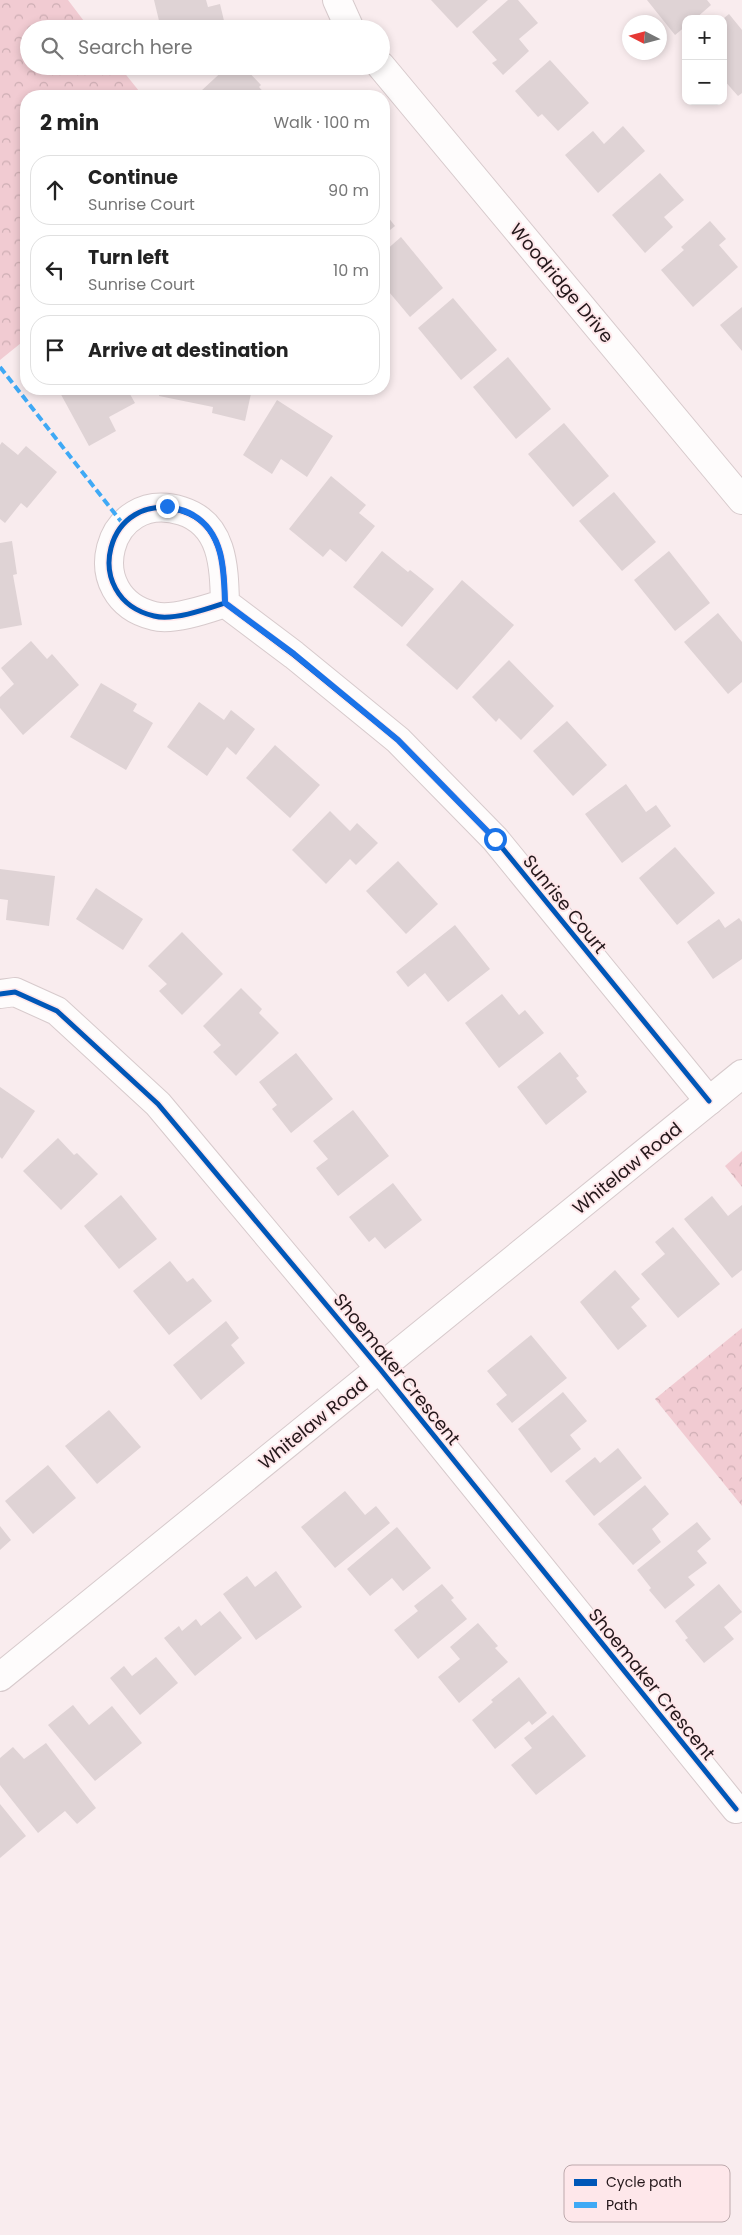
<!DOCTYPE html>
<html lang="en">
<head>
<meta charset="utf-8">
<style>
  body { margin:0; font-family:Poppins,sans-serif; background:#f6f6f6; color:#222 }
  .controls { position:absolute; right:15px; top:15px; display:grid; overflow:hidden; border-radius:10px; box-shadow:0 2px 8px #0003 }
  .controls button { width:45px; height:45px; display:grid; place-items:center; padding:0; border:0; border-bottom:1px solid #e0e0e0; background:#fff; color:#222; font:25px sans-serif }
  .compass { position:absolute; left:622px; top:15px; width:45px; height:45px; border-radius:50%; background:#fff; box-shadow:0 2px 8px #0003; rotate:276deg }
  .stop { position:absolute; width:15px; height:15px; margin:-11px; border:4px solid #1a73e8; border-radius:50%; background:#fff }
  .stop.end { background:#1a73e8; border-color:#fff; box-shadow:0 1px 5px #0008 }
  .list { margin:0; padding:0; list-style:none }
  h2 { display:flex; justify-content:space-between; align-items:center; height:65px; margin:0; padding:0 20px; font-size:21px }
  h2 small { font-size:16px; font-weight:400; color:#767676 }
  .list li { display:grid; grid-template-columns:32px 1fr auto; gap:15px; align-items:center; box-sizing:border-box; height:70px; margin:0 10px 10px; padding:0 10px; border:1px solid #e0e0e0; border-radius:20px }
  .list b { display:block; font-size:19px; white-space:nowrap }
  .list p { margin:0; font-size:16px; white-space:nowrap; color:#767676 }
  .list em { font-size:16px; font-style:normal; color:#767676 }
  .icon { flex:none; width:28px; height:28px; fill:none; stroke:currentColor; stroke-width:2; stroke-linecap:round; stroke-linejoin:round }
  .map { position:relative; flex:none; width:742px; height:2235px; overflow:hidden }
  .search { position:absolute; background:#fff; box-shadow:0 2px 8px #0003; left:20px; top:20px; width:370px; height:55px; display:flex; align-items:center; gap:12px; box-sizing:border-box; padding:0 18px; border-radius:28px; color:#767676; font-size:19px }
  .panel { position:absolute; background:#fff; box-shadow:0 2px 8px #0003; left:20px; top:90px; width:370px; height:305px; border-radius:20px }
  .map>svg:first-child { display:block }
  .forest { fill:url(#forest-crowns) }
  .building { fill:#dfd3d5 }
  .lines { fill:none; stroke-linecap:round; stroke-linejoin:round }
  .street-casing { stroke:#d7cacc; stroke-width:30 }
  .secondary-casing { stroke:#d7cacc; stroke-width:30 }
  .street { stroke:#fefcfc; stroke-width:28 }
  .secondary { stroke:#fefcfc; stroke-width:28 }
  .quiet { stroke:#3fa9f5; stroke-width:4; stroke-dasharray:8 4; stroke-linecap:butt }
  .cycleway-casing { stroke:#fee7ea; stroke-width:8 }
  .cycleway { stroke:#0057b8; stroke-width:5 }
  .route { stroke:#1a73e8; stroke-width:6 }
  .labels { text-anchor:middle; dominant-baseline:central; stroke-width:4; stroke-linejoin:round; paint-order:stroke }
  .street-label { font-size:18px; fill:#24171a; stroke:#fee7ea }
  .key { fill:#fee7ea; stroke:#bda9ac; stroke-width:1 }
  .key-label { font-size:14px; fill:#24171a }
</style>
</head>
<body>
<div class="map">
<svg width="742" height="2235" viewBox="0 0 742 2235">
  <defs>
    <pattern id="forest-crowns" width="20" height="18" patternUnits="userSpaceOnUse" patternTransform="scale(1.25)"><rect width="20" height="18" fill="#f1cbd2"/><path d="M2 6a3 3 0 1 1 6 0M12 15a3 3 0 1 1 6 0" fill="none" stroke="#ceaeb4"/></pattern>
  </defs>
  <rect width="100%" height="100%" fill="#f9ecee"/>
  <g class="forest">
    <polygon points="0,0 68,0 90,29 29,29 29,66 119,66 143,96 26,96 26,339 0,360"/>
    <polygon points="742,1151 742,1187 725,1166"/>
    <polygon points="742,1328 742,1506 655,1399"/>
  </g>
  <g class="building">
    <polygon points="154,0 206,0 208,7 220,4 226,29 161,29"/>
    <polygon points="431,0 488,0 457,28"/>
    <polygon points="508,0 518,0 538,23 519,39 529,51 503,75 492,63 497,60 472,32"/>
    <polygon points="647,0 707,0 711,5 695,19 686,19 686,26 675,35"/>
    <polygon points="729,14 742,30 742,93 738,96 723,79 723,19"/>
    <polygon points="550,60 589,103 558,131 542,114 538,117 515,91"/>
    <polygon points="228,66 243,66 261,85 259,87 267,96 205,96 201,91"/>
    <polygon points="623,126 645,151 598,193 565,155 593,131 604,144"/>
    <polygon points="660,173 684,200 664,217 673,227 645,253 612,215"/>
    <polygon points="384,212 395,226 384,235"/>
    <polygon points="710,221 726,239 719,245 738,267 693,307 661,270 684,250 681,247"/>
    <polygon points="401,237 443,288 410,317 384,286 384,252"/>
    <polygon points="453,298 497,350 461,380 418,328"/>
    <polygon points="742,307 742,351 720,325"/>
    <polygon points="508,357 551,409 516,439 473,387"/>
    <polygon points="58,389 127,389 135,403 109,417 116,431 89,446"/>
    <polygon points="160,389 252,389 245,421 212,413 213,407 159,396"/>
    <polygon points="277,400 333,436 307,477 281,459 272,474 243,455"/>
    <polygon points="564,423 609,476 573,507 528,454"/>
    <polygon points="2,442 18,455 26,446 57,472 27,508 21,503 5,523 0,519 0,445"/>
    <polygon points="331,476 366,505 359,513 375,526 346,562 330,549 323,557 289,529"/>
    <polygon points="614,492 656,542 622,571 579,521"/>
    <polygon points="12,541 17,574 13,575 22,625 0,629 0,543"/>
    <polygon points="382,551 408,572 410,570 434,589 402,627 353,587"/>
    <polygon points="669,551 710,603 675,631 634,580"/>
    <polygon points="462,580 514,625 457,690 406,645"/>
    <polygon points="718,613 742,642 742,682 728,694 684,642"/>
    <polygon points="31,641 47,659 52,654 79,685 23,735 0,708 0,697 14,684 1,668"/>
    <polygon points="509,660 554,706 521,740 499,718 496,722 472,697"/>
    <polygon points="101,683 137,704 133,711 153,723 126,770 70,737"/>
    <polygon points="199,702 224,720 231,710 255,729 236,755 227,747 207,776 167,747"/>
    <polygon points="567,721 607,765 573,796 533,751"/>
    <polygon points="275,745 320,785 290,818 246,778"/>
    <polygon points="626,784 646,812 656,805 671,826 622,863 585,814"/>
    <polygon points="330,811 350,831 357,823 378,843 356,865 350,859 326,884 292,850"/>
    <polygon points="675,847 715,893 677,925 639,878"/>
    <polygon points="398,861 438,904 406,934 366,891"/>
    <polygon points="0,869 55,876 49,926 6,920 8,900 0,899"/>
    <polygon points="96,888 143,919 123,950 76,919"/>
    <polygon points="739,918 742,922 742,959 713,979 687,942 719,919 725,928"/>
    <polygon points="455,925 490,969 448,1002 425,973 408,987 396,972"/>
    <polygon points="182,932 223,974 182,1015 159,991 167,984 148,966"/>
    <polygon points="241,988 262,1009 259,1013 279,1033 236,1076 213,1052 221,1045 203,1026"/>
    <polygon points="502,994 519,1015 525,1010 544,1033 499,1068 465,1023"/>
    <polygon points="560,1052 579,1076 576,1078 587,1092 546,1125 517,1087"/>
    <polygon points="296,1053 333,1099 291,1133 272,1109 277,1105 259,1082"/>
    <polygon points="0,1087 35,1111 2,1159 0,1157"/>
    <polygon points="353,1110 389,1156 338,1196 316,1168 328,1159 313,1141"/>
    <polygon points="58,1138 74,1155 77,1153 98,1174 61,1210 23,1171"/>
    <polygon points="393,1183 422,1220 385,1249 375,1237 369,1242 349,1217"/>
    <polygon points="121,1195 157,1239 119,1269 84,1226"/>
    <polygon points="712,1196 728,1216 742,1205 742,1270 732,1278 684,1219"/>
    <polygon points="673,1227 720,1284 678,1318 641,1274 665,1254 655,1242"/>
    <polygon points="170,1261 187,1282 193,1278 212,1301 169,1335 133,1291"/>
    <polygon points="615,1270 640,1299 631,1307 647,1326 618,1350 580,1302"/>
    <polygon points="226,1321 239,1338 231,1345 245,1363 201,1400 173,1365"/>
    <polygon points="531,1335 567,1378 512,1423 496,1404 507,1395 487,1371"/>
    <polygon points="563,1392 587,1421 570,1435 581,1449 551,1473 518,1429"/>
    <polygon points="109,1410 141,1447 97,1484 65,1446"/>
    <polygon points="618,1448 642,1478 594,1516 565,1481 595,1457 600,1463"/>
    <polygon points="48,1465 76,1498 33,1534 5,1501"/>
    <polygon points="645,1485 669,1514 652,1529 661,1542 633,1565 598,1524"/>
    <polygon points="345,1491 365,1515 376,1506 390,1523 335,1568 301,1527"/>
    <polygon points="697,1522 711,1539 697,1551 707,1563 688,1577 695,1585 665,1609 649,1590 651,1588 637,1570"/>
    <polygon points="0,1526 11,1540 0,1550"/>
    <polygon points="397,1527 431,1568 403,1591 392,1578 370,1596 347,1569"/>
    <polygon points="276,1571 302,1607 256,1640 223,1594 247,1576 255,1587"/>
    <polygon points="442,1584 454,1598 451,1600 467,1619 418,1659 394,1630 418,1611 414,1606"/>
    <polygon points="719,1584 742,1612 724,1627 734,1639 704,1663 685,1640 688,1638 675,1621"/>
    <polygon points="220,1611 242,1638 195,1676 164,1638 179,1626 182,1631 196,1619 201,1626"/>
    <polygon points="478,1623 498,1646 495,1648 508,1662 459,1703 438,1677 460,1659 450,1647"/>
    <polygon points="156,1657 178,1683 140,1715 110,1678 124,1666 132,1676"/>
    <polygon points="519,1677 547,1713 532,1725 529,1721 495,1749 472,1720 493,1702 491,1700"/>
    <polygon points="73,1705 89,1725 112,1706 142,1743 95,1781 48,1725"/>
    <polygon points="553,1715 586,1756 536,1795 511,1765 532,1748 524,1738"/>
    <polygon points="46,1743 96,1808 77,1824 65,1811 38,1833 0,1785 0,1758 13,1747 24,1759"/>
    <polygon points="0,1804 26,1836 0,1858"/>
  </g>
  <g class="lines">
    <g class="street-casing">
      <g id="street">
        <polyline points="337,0 350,29"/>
        <polyline points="381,66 742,500"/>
        <path d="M225 603C207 609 173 621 154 616 78 598 106 487 182 511 223 524 224 566 225 603L294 655 398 740 495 839 709 1101"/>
        <polyline points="0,994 15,992 57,1011 158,1104 380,1369 736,1809"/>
      </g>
    </g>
    <g class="secondary-casing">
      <polyline id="secondary" points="0,1677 742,1074"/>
    </g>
    <use href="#street" class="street"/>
    <use href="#secondary" class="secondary"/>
    <polyline class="quiet" points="0,367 123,524"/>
    <g class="cycleway-casing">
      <g id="cycleway">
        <path d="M225 603C207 609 173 621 154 616 78 598 106 487 182 511 223 524 224 566 225 603L294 655 398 740 495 839 709 1101"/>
        <polyline points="0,994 15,992 57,1011 158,1104 380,1369 736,1809"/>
      </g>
    </g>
    <use href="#cycleway" class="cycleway"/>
  </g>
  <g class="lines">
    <path class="route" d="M167 506C176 509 186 510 193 515 224 533 224 571 225 603L294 654 398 740 495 839"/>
  </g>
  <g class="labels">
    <g class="street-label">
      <text transform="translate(562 283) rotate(50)">Woodridge Drive</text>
      <text transform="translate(565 904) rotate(51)">Sunrise Court</text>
      <text transform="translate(627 1168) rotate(-39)">Whitelaw Road</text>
      <text transform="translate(397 1369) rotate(51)">Shoemaker Crescent</text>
      <text transform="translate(313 1423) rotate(-39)">Whitelaw Road</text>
      <text transform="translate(652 1684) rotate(51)">Shoemaker Crescent</text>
    </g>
  </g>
  <rect x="564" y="2165" width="166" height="57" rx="8" class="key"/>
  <rect x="574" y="2179" width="23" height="7" fill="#0057b8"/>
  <rect x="574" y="2202" width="23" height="6" fill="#3fa9f5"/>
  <g class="key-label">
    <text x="606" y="2187">Cycle path</text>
    <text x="606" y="2210">Path</text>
  </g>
</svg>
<div class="controls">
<button>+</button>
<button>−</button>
</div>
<svg class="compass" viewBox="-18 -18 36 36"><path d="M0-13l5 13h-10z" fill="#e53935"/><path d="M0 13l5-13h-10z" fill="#767676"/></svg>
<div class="stop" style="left:495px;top:839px"></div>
<div class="stop end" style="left:167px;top:506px"></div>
<div class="search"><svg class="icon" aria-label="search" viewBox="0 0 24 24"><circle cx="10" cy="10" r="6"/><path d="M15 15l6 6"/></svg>Search here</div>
<section class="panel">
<h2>2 min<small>Walk · 100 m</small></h2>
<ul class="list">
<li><svg class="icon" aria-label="ahead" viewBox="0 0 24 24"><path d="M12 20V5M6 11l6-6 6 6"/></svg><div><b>Continue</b><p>Sunrise Court</p></div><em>90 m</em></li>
<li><svg class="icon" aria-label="left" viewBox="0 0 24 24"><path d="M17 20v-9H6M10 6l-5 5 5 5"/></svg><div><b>Turn left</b><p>Sunrise Court</p></div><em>10 m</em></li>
<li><svg class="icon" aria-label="arrive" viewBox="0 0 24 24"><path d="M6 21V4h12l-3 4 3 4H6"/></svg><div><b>Arrive at destination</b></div></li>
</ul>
</section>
</div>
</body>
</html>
